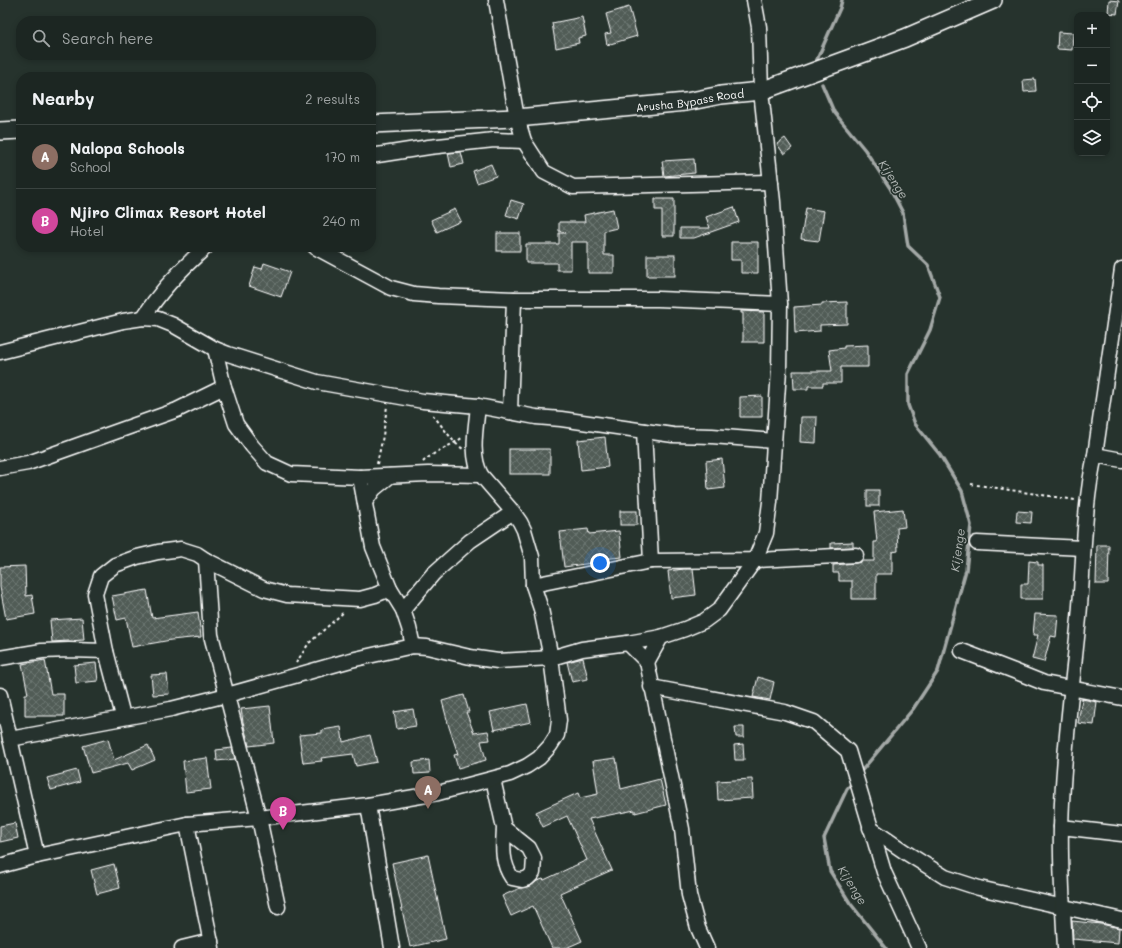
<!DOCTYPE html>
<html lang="en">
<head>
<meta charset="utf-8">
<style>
  body { margin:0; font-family:Mali,sans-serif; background:#29322f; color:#f1f3f6 }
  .controls { position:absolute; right:12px; top:12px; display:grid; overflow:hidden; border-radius:8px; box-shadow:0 2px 6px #0003 }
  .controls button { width:36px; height:36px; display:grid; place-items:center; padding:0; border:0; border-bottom:1px solid #3a4340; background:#1c2622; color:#f1f3f6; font:20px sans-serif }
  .you { position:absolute; left:600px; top:563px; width:14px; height:14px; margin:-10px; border:3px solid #fff; border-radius:50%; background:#1a73e8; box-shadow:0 0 0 6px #1a73e833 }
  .badge { display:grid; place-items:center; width:26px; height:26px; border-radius:50%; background:#db2777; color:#fff; font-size:13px; font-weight:700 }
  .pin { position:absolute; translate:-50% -33px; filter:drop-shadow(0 1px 2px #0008) }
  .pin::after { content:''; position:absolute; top:21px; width:14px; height:12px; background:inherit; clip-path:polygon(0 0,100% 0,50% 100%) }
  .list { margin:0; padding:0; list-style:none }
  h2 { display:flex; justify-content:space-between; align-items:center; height:52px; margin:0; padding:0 16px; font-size:17px }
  h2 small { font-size:13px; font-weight:400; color:#a0a5a5 }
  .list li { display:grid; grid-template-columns:26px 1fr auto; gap:12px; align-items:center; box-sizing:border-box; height:64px; padding:0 16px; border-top:1px solid #3a4340 }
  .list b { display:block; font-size:15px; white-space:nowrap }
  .list p { margin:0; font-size:13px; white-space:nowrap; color:#a0a5a5 }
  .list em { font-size:13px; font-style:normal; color:#a0a5a5 }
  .icon { flex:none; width:22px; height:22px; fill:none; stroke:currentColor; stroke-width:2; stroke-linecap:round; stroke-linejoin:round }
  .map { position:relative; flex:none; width:1122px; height:948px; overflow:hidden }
  .search { position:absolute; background:#1c2622; box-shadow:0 2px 6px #0003; left:16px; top:16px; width:360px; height:44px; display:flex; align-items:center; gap:10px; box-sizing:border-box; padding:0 14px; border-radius:16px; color:#a0a5a5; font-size:15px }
  .panel { position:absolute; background:#1c2622; box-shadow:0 2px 6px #0003; left:16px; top:72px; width:360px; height:180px; border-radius:16px }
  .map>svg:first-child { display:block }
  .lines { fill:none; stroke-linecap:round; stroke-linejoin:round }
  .stream { stroke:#a4a9a7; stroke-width:3.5 }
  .building { fill:url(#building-cross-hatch); stroke:#fff }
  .minor-casing { stroke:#fff; stroke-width:17 }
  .major-casing { stroke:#fff; stroke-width:20 }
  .path { stroke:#fff; stroke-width:2; stroke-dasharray:3 3; stroke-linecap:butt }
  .minor { stroke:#26332d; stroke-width:14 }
  .major { stroke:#26332d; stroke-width:17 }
  .labels { text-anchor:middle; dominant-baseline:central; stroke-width:3.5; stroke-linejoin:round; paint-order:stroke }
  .street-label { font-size:11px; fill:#fff; stroke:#26332d }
  .water-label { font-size:12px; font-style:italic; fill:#b3b8b6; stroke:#26332d }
</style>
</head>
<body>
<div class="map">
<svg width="1122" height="948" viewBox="0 0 1122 948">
  <defs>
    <pattern id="building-cross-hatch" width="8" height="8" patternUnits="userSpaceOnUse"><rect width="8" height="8" fill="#515c57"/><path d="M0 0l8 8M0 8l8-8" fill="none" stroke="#6b7470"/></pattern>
  </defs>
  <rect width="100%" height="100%" fill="#26332d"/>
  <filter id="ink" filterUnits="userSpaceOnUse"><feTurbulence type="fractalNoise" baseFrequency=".025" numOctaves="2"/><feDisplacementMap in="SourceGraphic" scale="8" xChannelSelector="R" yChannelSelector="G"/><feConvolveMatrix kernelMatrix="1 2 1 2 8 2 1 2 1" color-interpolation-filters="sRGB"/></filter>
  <g filter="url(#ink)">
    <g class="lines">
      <g class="stream">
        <polyline points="815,64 840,8 842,0"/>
        <polyline points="822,84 834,112 865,150 890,188 903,213 908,246 928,265 940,297 930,330 908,374 908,405 915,424 940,455 962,491 971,525 966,570 938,671 913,709 859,774"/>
        <polyline points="853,782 847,789 824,838 830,871 850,903 886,948"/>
      </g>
    </g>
    <g class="building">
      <polygon points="1109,0 1119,1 1117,14 1108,13"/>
      <polygon points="629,7 637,36 607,45 605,34 611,33 606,14"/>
      <polygon points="582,17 586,36 578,38 579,43 556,48 552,23"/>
      <polygon points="1058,32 1073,33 1072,50 1057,49"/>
      <polygon points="1035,79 1036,91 1024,92 1023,80"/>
      <polygon points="785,138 792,148 784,154 777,144"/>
      <polygon points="461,152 464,164 451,167 448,153"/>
      <polygon points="694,159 695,173 664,176 662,161"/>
      <polygon points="491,164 496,176 477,183 473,171"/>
      <polygon points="655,199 674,199 674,236 662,236 662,210 655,210"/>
      <polygon points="511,200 524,204 519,219 506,215"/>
      <polygon points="734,207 739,222 694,238 680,238 680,228 710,228 706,217"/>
      <polygon points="806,208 824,211 819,241 801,239"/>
      <polygon points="455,209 461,221 437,232 431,220"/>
      <polygon points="613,209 617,228 604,231 604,255 614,255 614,273 588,273 588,242 571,242 571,270 557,270 557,263 526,263 526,244 559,244 559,233 566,233 559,231 559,222 585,222 584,215"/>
      <rect x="497" y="233" width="23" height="18"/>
      <polygon points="731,242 758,242 758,273 741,273 741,260 731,260"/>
      <rect x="647" y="255" width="28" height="21"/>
      <polygon points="264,263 290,272 281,297 249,286 255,267 262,269"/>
      <polygon points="847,302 847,324 820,325 820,331 795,333 794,307 822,305 822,303"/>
      <polygon points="741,311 764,312 764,342 743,342 743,313 741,313"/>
      <polygon points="868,345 868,367 841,367 841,383 823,383 823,386 808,386 808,389 794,389 793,371 832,371 829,350 844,348 844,346"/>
      <polygon points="762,396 762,417 740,417 740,397"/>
      <polygon points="801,417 817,417 816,443 800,442"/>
      <polygon points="605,437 608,467 581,470 578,440"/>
      <rect x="509" y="449" width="41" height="25"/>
      <polygon points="722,459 725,488 708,490 706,461"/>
      <rect x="867" y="490" width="12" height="16"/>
      <polygon points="903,509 905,527 897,528 898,551 892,552 892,574 876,574 876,599 852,599 852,581 839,581 839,573 833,573 833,565 856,563 862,561 874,561 874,542 877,542 874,512"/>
      <rect x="620" y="511" width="17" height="14"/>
      <polygon points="1017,511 1032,512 1031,523 1016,522"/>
      <polygon points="588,529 589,534 619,531 622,557 592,560 592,563 564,567 560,532"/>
      <polygon points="853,542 853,547 831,548 831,543"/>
      <polygon points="1097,545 1109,545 1108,584 1096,584"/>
      <polygon points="1029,561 1038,562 1038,565 1043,565 1043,599 1021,599 1021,584 1028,584"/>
      <polygon points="25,566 26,596 32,595 35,614 6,619 0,587 0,567"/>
      <polygon points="684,569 693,569 696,595 671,598 668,571"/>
      <polygon points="147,590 152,618 198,612 201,637 171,640 132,647 126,618 117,620 112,596"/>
      <polygon points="1035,614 1058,615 1056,637 1051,636 1044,662 1032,659 1038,635 1033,635"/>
      <polygon points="82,618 84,640 52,642 50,620"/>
      <polygon points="583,658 588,679 572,682 567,662"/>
      <polygon points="45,660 51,694 64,694 64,716 25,716 25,694 28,694 22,664"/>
      <polygon points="96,663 98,681 76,683 74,665"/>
      <polygon points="167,674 169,694 153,695 151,675"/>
      <polygon points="758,677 774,682 770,700 753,697"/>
      <polygon points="464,695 469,712 466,712 474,733 488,731 490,740 481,741 486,760 458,768 454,755 458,754 449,727 442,701"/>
      <polygon points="1082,699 1097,702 1094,725 1078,723"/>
      <polygon points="527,704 531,722 494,730 490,712"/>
      <polygon points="270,706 274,743 249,746 243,722 241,709"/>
      <polygon points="413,709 416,726 397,729 394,712"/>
      <polygon points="341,727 343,742 370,735 377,762 356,766 353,754 321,758 322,761 303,763 299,735 322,733 322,730"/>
      <polygon points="735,727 744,727 744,737 736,737"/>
      <polygon points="108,739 114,760 148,745 155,760 132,770 128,763 91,773 83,746"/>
      <polygon points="743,744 744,760 735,760 734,745"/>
      <polygon points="232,748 235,759 217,761 216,750"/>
      <polygon points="207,758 211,789 186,792 183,761"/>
      <polygon points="616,758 621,789 660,779 666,805 635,813 635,810 589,819 612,870 560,893 582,941 566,948 552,948 533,906 511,916 502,896 520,888 531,886 537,881 543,879 544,880 587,860 567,816 543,827 536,812 578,793 580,798 598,794 593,761"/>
      <polygon points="429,760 430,773 414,774 413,762"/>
      <polygon points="77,770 80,782 51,790 47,778"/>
      <polygon points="752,779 753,798 718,800 717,781"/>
      <polygon points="15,823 18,838 0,842 0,826"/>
      <polygon points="428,855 446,939 410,947 392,863"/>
      <polygon points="114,864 120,888 97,894 91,870"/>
      <polygon points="1072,921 1101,924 1119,928 1118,943 1073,939"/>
    </g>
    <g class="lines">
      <g class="minor-casing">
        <g id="minor">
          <polyline points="496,0 517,118 524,141 544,172 573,187 771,182"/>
          <polyline points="371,156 429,147 494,140 524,141"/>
          <polyline points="315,247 391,288 414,294 438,296 514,299 658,299 780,304"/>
          <path d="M143 318C160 291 182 268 206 247"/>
          <polyline points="215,349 224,387 236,424 252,446 267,463 291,474 360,477 428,474 481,475"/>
          <polyline points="0,352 123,321 143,318 158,319 173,325 215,349 228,354 317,382 423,401 478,406 536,417 561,419 673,435 712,436 774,441"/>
          <polyline points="510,412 514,299"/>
          <polyline points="644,431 651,561"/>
          <polyline points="1095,455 1122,460"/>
          <polyline points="0,468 28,463 177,410 224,387"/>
          <polyline points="360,477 373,547 390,589 403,610 409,628 413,646"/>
          <polyline points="365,502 374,489 390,476"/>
          <polyline points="977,543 1083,548"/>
          <polyline points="206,560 211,635 259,818 278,907"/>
          <polyline points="533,585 651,561 755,560 856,555"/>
          <polyline points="403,610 433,574 470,541 513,512"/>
          <polyline points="628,643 647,662 682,829 689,895 698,928 707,948"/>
          <polyline points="962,651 1014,671 1044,683 1122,698"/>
          <polyline points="0,658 42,651 69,650 106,651"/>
          <polyline points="647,662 661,637"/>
          <polyline points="651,687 785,712 814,722 848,751 884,872 919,948"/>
          <polyline points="0,695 37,856"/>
          <polyline points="123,716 106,651 95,594 101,576 115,565 137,557 158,552 181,549 197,554 206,560 264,589 287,595 360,599 375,595 390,589"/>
          <polyline points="10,739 171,709 227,695 351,660 413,646 427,647 470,657 498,661 551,658 582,649 628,643 661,637 685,629 704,621 719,610 755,560 766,533 770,502 779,370 780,304 773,202 761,91 759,27 754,0"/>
          <path d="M493 779 504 828 529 848 534 858 533 873 528 878 522 880 512 878C501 862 503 846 504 828"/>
          <polyline points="368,805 392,948"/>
          <polyline points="187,824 212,948"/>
          <polyline points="1061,827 1122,834"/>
          <polyline points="870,828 905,852 945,877 979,888 1122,920"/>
          <path d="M0 866 37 856 187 824 259 818 368 805 438 793 510 774 527 766 539 758 550 746 557 735 559 720 551 658 541 609 533 585 532 557 524 530 520 522 513 512 481 475C470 455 476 428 478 406"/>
          <polyline points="182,948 211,941"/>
          <path d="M1065 948C1063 908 1060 867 1061 827 1063 757 1072 688 1079 618 1084 564 1083 509 1095 455L1122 269"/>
        </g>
      </g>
      <g class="major-casing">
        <g id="major">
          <path id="s1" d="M371 124 517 118 686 102 721 95 761 91 905 38 993 0"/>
          <polyline points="0,131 21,130"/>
        </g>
      </g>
      <g class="path">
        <polyline points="433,415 455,443 463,449"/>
        <path d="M423 462C432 453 450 446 462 438"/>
        <polyline points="377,464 383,436 387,406"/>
        <polyline points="971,484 1075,500"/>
        <polyline points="296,663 309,643 345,611"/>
      </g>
      <use href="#minor" class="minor"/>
      <use href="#major" class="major"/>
    </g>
  </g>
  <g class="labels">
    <g class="street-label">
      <text stroke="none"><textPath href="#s1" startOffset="320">Arusha Bypass Road</textPath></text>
    </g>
    <g class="water-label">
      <text transform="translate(894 179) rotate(57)">Kijenge</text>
      <text transform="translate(957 550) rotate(-82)">Kijenge</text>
      <text transform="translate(853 885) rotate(58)">Kijenge</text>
    </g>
  </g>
</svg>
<div class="controls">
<button>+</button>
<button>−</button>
<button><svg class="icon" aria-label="locate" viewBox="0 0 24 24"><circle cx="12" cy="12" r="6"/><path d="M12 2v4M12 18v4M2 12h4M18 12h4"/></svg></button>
<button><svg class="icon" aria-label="layers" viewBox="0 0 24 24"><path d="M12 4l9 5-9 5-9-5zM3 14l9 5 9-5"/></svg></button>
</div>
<div class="you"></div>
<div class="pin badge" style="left:428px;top:809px;background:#8d6e63">A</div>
<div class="pin badge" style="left:283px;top:830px;background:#d1479c">B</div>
<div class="search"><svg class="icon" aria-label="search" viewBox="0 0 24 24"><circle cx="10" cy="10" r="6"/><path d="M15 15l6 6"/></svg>Search here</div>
<section class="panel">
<h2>Nearby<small>2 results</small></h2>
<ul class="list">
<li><span class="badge" style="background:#8d6e63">A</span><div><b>Nalopa Schools</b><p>School</p></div><em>170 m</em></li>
<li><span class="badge" style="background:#d1479c">B</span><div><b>Njiro Climax Resort Hotel</b><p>Hotel</p></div><em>240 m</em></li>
</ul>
</section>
</div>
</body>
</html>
